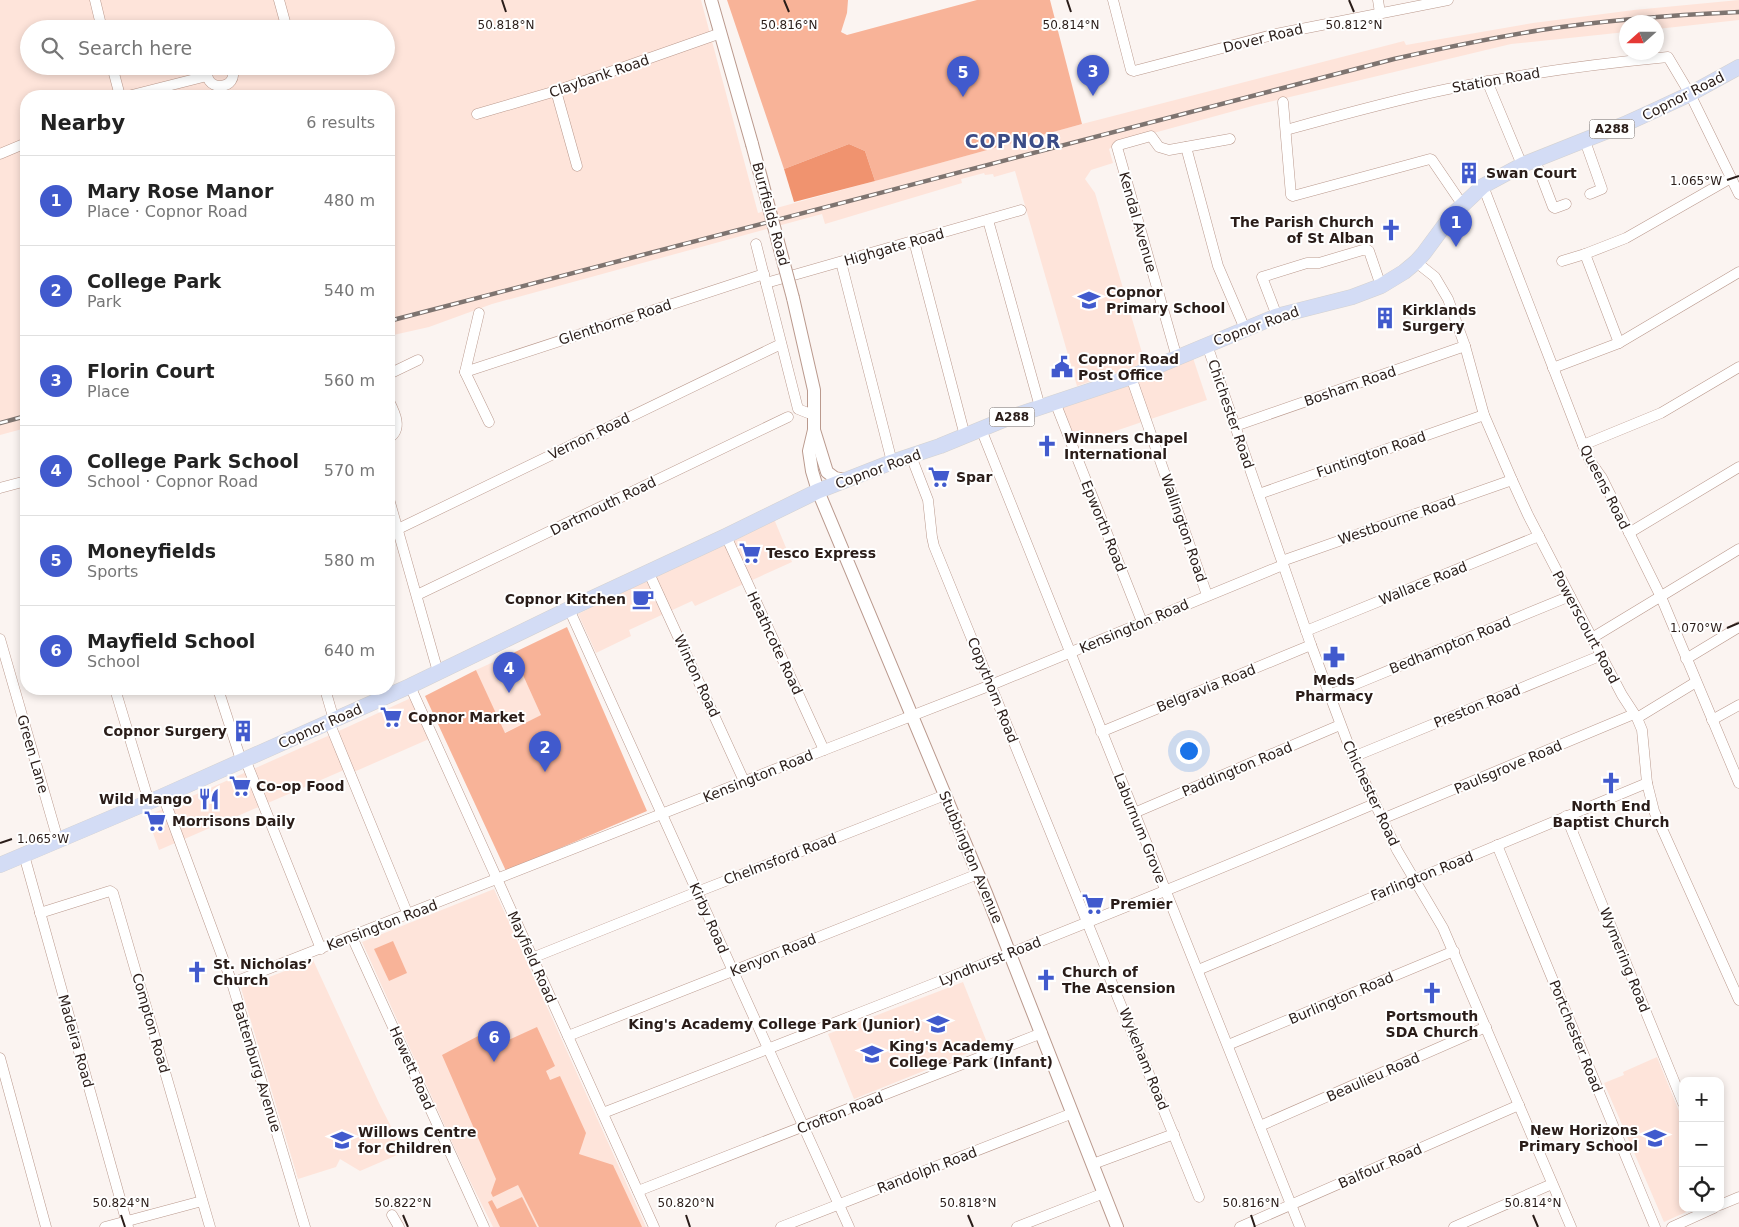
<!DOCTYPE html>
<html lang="en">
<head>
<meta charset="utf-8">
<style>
  body { margin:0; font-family:"DejaVu Sans",sans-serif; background:#f6f6f6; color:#222 }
  .controls { position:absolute; right:15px; bottom:15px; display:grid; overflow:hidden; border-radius:10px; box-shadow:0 2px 8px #0003 }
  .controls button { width:45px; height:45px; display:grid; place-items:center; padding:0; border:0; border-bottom:1px solid #e0e0e0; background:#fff; color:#222; font:25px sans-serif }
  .compass { position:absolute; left:1619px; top:15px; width:45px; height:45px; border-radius:50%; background:#fff; box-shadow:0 2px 8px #0003; rotate:249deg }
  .you { position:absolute; left:1188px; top:750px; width:18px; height:18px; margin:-12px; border:4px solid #fff; border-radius:50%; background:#1a73e8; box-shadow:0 0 0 8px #1a73e833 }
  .badge { display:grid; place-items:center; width:32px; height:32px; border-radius:50%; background:#415acd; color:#fff; font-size:16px; font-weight:700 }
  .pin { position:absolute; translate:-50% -41px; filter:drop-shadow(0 1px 2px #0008) }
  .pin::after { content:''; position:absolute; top:26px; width:18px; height:15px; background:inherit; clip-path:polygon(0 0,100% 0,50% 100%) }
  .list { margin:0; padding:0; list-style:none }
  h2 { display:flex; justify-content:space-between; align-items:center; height:65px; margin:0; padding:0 20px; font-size:21px }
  h2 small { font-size:16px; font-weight:400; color:#767676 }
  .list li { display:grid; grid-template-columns:32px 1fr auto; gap:15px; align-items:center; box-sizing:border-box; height:90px; padding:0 20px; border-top:1px solid #e0e0e0 }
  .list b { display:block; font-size:19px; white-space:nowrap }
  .list p { margin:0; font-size:16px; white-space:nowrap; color:#767676 }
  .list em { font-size:16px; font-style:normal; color:#767676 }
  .icon { flex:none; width:28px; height:28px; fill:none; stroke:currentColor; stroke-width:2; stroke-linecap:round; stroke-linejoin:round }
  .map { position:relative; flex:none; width:1739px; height:1227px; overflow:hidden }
  .search { position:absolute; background:#fff; box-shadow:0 2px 8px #0003; left:20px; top:20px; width:375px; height:55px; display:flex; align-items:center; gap:12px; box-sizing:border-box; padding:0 18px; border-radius:28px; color:#767676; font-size:19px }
  .panel { position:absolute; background:#fff; box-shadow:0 2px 8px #0003; left:20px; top:90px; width:375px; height:605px; border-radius:20px }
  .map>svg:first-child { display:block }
  .built { fill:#fee4da; fill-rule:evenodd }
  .green { fill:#f8b398 }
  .forest { fill:#f0936f }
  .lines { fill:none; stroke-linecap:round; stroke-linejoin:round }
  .minor-casing { stroke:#ba998d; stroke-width:11 }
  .tertiary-casing { stroke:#ba998d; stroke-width:14 }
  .primary-casing { stroke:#d4d2d1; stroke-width:16 }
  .minor { stroke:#fff; stroke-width:10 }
  .tertiary { stroke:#fff; stroke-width:12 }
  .primary { stroke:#d3dcf5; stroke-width:15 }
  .rail-casing { stroke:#7e7470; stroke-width:4.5 }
  .rail { stroke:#fff; stroke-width:2.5; stroke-dasharray:8; stroke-linecap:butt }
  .tertiary-bridge-casing { stroke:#ba998d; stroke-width:14; stroke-linecap:butt }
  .tertiary-bridge { stroke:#fff; stroke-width:12 }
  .ticks { fill:none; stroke:#2a1d19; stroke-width:2 }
  .labels { text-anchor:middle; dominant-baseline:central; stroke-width:4; stroke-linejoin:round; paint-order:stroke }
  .shield { fill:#fff; stroke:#6a615e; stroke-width:1 }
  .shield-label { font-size:12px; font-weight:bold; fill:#2a1d19 }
  .street-label { font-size:14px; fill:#2a1d19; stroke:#fff }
  .poi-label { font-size:14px; font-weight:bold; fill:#2a1d19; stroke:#fff; text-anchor:start }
  .district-label { font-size:19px; font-weight:bold; letter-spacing:1px; fill:#3b4c87; stroke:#fff }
  .ticks-label { font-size:12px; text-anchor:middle; fill:#2a1d19; stroke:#fff; stroke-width:4; stroke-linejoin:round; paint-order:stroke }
</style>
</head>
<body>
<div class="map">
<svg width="1739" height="1227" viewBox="0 0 1739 1227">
  <rect width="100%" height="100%" fill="#fbf4f1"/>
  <g class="built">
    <path d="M0 0H701L758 213 1082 124 1404 41 1406 45 1533 23 1634 10 1739 0V20L1657 29 1656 22H1626V32L1511 44 1256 105 1117 143 1109 149 1113 163 1091 170 1085 179 1095 193 1145 363 1077 386 1015 171 994 177 993 174 985 175 984 173 961 179 962 183 825 224 822 214 492 304 429 327 389 336V96H26V428L0 435ZM29 29H386V66H29Z"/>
    <polygon points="1193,358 1207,400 1077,444 1062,406"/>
    <polygon points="774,519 792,562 695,606 692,601 629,630 631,636 596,653 578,614"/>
    <polygon points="513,653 541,715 504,733 476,670"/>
    <polygon points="411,698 429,739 347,775 344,770 159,850 147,816 330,735"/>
    <polygon points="494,889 646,1227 493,1227 467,1175 362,942"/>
    <polygon points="313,960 379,1103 404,1152 360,1171 340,1159 336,1167 298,1179 241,988"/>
    <polygon points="963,982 988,1045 854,1099 828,1034"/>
    <polygon points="1657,1057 1683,1121 1683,1208 1695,1208 1664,1222 1604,1083 1624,1075 1623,1072"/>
  </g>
  <g class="green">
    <polygon points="727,0 848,0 847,13 841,32 847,35 977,0 1050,0 1082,124 875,181 865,151 849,144 784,169"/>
    <polygon points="567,627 647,811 506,871 425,696 476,670 505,733 541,715 513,653"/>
    <polygon points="393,941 407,973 389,981 374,949"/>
    <polygon points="537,1027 555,1066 546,1071 550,1080 560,1076 586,1133 579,1154 613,1165 642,1227 539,1227 518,1185 493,1197 491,1193 496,1179 442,1055 482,1034 489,1049"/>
    <polygon points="522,1197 537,1227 500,1227 488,1202 492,1200 497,1209"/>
  </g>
  <polygon class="forest" points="849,144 865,151 875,181 794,202 784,169"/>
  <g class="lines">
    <g class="minor-casing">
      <g id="minor">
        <polyline points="95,0 102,29"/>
        <polyline points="279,0 287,29"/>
        <polyline points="1113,0 1131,70 1134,71 1276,34 1448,0"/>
        <polyline points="1378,0 1380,13"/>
        <polyline points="112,66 120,96"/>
        <path d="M209 66C198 93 243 92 231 66"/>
        <polyline points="233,69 247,66"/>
        <polyline points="1487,81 1522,165"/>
        <polyline points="556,91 577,166"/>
        <polyline points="128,96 207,76"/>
        <polyline points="1283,102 1291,195 1293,196 1430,159 1432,160 1462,204"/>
        <polyline points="477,114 556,91 721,33"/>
        <path d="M1286 130C1340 115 1394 100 1448 89 1521 74 1594 64 1668 57L1690 94 1739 194"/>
        <polyline points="1585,141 1602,189 1590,194"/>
        <polyline points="1186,147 1218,266 1245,329"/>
        <polyline points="0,154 26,143"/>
        <polyline points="1535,160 1553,207 1555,208 1566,204"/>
        <polyline points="1483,186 1583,445 1590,461 1602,478 1661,597 1739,783"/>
        <polyline points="988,220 1040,407"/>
        <polyline points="914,241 965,436"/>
        <polyline points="756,244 798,409 808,413 815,413"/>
        <polyline points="1562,261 1585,254"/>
        <polyline points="841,262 892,462"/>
        <polyline points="1416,262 1435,277 1448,299 1465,346 1484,415 1512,480 1528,515 1570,596 1622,695 1637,718 1642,730 1647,783 1654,811 1739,1000"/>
        <polyline points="766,283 1021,210"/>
        <polyline points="479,313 465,372 489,422"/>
        <polyline points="1277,316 1262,277 1307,263 1319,263 1366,249 1369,251 1381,286"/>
        <polyline points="1619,343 1585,254 1626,238 1731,178"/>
        <polyline points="1207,345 1311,645 1353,757 1397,850 1443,928 1571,1227"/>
        <polyline points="1177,358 1117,147 1119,145 1151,136 1159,147 1169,150 1230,139"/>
        <polyline points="1553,368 1619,343 1739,272"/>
        <polyline points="465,372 764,274"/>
        <polyline points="389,374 418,360"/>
        <polyline points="1131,377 1207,595"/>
        <path d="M389 401C395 413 403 429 389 438"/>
        <polyline points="1055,402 1142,622"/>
        <polyline points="1235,426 1465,346"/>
        <polyline points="981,429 1300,1227"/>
        <polyline points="1583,445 1661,413 1739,367"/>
        <polyline points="911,456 928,500 932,537 934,546 1199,1197"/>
        <polyline points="0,488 26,481"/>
        <polyline points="1259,494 1484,415"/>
        <polyline points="389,499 438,672"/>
        <polyline points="398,529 781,344"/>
        <polyline points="1629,533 1739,467"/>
        <polyline points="726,536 824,750"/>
        <polyline points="1282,561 1512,480"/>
        <polyline points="648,571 744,781"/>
        <polyline points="417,595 788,417"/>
        <polyline points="569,609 849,1227"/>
        <polyline points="1306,631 1539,536"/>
        <polyline points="1592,638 1739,549"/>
        <polyline points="0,639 58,840"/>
        <polyline points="1686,659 1739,627"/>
        <polyline points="410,686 654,1227"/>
        <polyline points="115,689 149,802"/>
        <polyline points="218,689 241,760"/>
        <polyline points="325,689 334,720"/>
        <polyline points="1329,695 1570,596"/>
        <polyline points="1637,718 1696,682"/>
        <polyline points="1712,720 1739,705"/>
        <polyline points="329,722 408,915"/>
        <polyline points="1101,732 1311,645"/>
        <polyline points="1353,757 1602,655"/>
        <polyline points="245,759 321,949"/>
        <polyline points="163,796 232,983 305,1227"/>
        <polyline points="1134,813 1340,725"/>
        <polyline points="1566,816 1683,1103"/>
        <polyline points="1382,819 1634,714"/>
        <polyline points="1497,845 1655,1227"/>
        <polyline points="24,855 128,1227"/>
        <polyline points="40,913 110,891 113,893 210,1227"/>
        <polyline points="352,937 484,1227"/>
        <polyline points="532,958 697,892 945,795"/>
        <polyline points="1198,970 1647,783"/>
        <polyline points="232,983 824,750 991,685 1283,565"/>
        <polyline points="568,1036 978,874"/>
        <polyline points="1228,1045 1454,951"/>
        <polyline points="0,1058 46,1227"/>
        <path d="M603 1113C861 1013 1119 912 1374 804"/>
        <polyline points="1260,1126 1486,1027"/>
        <polyline points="1093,1164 1174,1134"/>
        <polyline points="638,1191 1042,1033"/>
        <polyline points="1720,1205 1739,1197"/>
        <polyline points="392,1215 399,1227"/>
        <polyline points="105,1227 202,1201"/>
        <polyline points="781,1227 1073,1113"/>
        <polyline points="1017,1227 1104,1193"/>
        <polyline points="1240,1227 1519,1105"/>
        <polyline points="1454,1227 1552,1184"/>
        <polyline points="1672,1227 1714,1208"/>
      </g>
    </g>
    <g class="tertiary-casing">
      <g id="tertiary">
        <polyline points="711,0 752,144"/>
        <polyline points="793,298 814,390 814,430 809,451 812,471 818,491 986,893 1117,1227"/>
        <polyline points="814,430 827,472 835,478 845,480"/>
      </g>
    </g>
    <g class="primary-casing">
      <polyline id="primary" points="0,865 163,796 410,686 569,609 726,536 818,491 892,462 940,446 1008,418 1131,377 1277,316 1352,297 1381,286 1404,272 1416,262 1424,253 1452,215 1483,186 1522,165 1625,124 1660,108 1690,94 1739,67"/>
    </g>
    <use href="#minor" class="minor"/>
    <use href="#tertiary" class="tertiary"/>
    <use href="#primary" class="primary"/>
    <g class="rail-casing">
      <g id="rail">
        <path d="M389 321 1394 59C1443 48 1492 38 1541 30 1606 20 1673 15 1739 12"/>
        <polyline points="0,423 26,416"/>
      </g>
    </g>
    <use href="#rail" class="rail"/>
    <g class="tertiary-bridge-casing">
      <polyline id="tertiary-bridge" points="752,144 793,298"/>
    </g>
    <use href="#tertiary-bridge" class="tertiary-bridge"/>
  </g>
  <path class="ticks" d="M502 0 506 12M784 0 789 12M1067 0 1071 12M1349 0 1354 12M1727 180 1739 176M1727 628 1739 623M0 843 12 839M121 1215 125 1227M403 1215 408 1227M686 1215 690 1227M968 1215 973 1227M1251 1215 1255 1227M1533 1215 1538 1227"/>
  <defs>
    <g id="building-bare" transform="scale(1.725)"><path d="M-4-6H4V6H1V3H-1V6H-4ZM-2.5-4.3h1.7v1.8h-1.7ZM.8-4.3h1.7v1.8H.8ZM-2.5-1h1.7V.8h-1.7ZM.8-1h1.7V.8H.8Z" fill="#415acd" stroke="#fff" stroke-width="2.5" paint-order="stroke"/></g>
    <g id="church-bare" transform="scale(1.725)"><path d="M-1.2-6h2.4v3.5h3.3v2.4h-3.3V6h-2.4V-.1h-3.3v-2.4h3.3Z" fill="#415acd" stroke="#fff" stroke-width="2.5" paint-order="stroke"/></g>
    <g id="school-bare" transform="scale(1.725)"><path d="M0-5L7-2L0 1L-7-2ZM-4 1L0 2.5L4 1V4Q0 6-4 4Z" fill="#415acd" stroke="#fff" stroke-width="2.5" paint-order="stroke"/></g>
    <g id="civic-bare" transform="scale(1.725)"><path d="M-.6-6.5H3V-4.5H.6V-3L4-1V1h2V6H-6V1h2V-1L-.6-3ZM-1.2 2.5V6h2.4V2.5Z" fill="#415acd" stroke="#fff" stroke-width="2.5" paint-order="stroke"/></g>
    <g id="supermarket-bare" transform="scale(1.725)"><path d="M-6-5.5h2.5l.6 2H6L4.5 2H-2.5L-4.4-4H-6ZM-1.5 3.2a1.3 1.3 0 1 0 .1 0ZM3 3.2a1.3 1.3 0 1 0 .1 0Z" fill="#415acd" stroke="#fff" stroke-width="2.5" paint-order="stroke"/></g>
    <g id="cafe-bare" transform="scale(1.725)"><path d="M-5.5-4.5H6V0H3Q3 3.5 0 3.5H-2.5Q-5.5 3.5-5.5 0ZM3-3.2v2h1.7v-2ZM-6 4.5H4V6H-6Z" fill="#415acd" stroke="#fff" stroke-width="2.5" paint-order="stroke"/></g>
    <g id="pharmacy-bare" transform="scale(1.725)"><path d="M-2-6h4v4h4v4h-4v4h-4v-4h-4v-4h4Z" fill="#415acd" stroke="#fff" stroke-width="2.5" paint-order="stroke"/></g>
    <g id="restaurant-bare" transform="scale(1.725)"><path d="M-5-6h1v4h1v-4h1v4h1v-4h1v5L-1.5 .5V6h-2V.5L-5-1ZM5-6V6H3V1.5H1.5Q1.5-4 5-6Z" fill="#415acd" stroke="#fff" stroke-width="2.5" paint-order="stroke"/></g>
  </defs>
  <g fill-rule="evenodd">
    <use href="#building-bare" x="1469" y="173"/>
    <use href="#church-bare" x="1391" y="230"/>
    <use href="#school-bare" x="1089" y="300"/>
    <use href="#building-bare" x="1385" y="318"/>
    <use href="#civic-bare" x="1062" y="367"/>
    <use href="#church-bare" x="1047" y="446"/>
    <use href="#supermarket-bare" x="939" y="477"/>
    <use href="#supermarket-bare" x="750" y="553"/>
    <use href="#cafe-bare" x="643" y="599"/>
    <use href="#pharmacy-bare" x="1334" y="657"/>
    <use href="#supermarket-bare" x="391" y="717"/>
    <use href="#building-bare" x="243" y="731"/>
    <use href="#church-bare" x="1611" y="783"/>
    <use href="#supermarket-bare" x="240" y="786"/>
    <use href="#restaurant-bare" x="209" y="799"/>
    <use href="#supermarket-bare" x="155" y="821"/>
    <use href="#supermarket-bare" x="1093" y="904"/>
    <use href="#church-bare" x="197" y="972"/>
    <use href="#church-bare" x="1046" y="980"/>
    <use href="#church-bare" x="1432" y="993"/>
    <use href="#school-bare" x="938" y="1024"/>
    <use href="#school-bare" x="872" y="1054"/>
    <use href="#school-bare" x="1655" y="1138"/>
    <use href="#school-bare" x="342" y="1140"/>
  </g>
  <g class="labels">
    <g class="shield">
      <rect x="1589.5" y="119.5" width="45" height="19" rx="4"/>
      <rect x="989.5" y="407.5" width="45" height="19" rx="4"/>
    </g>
    <g class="shield-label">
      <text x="1612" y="129">A288</text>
      <text x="1012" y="417">A288</text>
    </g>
    <g class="street-label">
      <text transform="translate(1263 38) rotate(-14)">Dover Road</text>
      <text transform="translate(599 76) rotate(-19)">Claybank Road</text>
      <text transform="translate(1496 80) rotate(-10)">Station Road</text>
      <text transform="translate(1683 96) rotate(-27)">Copnor Road</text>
      <text transform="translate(771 214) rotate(75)">Burrfields Road</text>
      <text transform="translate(1138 222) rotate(74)">Kendal Avenue</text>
      <text transform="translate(894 247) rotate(-16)">Highgate Road</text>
      <text transform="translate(615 322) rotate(-18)">Glenthorne Road</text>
      <text transform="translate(1256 326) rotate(-20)">Copnor Road</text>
      <text transform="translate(1350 386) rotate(-19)">Bosham Road</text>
      <text transform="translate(1231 414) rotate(71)">Chichester Road</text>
      <text transform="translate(589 436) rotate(-26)">Vernon Road</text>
      <text transform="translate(1371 454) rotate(-19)">Funtington Road</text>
      <text transform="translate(878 469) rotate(-20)">Copnor Road</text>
      <text transform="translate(1605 487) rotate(63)">Queens Road</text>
      <text transform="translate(603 506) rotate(-26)">Dartmouth Road</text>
      <text transform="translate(1397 520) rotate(-19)">Westbourne Road</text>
      <text transform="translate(1104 526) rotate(68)">Epworth Road</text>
      <text transform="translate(1184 528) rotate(71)">Wallington Road</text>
      <text transform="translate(1423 583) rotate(-22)">Wallace Road</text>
      <text transform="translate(1134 626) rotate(-23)">Kensington Road</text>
      <text transform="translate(1586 627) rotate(62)">Powerscourt Road</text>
      <text transform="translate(775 643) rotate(65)">Heathcote Road</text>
      <text transform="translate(1450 645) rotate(-22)">Bedhampton Road</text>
      <text transform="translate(697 676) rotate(65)">Winton Road</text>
      <text transform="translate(1206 688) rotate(-22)">Belgravia Road</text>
      <text transform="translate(993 690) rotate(68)">Copythorn Road</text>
      <text transform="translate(1477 706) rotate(-22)">Preston Road</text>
      <text transform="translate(320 726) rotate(-24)">Copnor Road</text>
      <text transform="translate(33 754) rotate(74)">Green Lane</text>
      <text transform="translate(1508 767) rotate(-23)">Paulsgrove Road</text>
      <text transform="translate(1237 769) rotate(-23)">Paddington Road</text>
      <text transform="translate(758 776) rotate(-22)">Kensington Road</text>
      <text transform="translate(1371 793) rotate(65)">Chichester Road</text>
      <text transform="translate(1140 828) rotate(68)">Laburnum Grove</text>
      <text transform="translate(971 857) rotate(67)">Stubbington Avenue</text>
      <text transform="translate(780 859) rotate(-21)">Chelmsford Road</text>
      <text transform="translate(1422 876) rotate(-22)">Farlington Road</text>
      <text transform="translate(709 918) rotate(66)">Kirby Road</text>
      <text transform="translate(382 925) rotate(-21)">Kensington Road</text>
      <text transform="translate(773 955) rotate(-22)">Kenyon Road</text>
      <text transform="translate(532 957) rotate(66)">Mayfield Road</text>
      <text transform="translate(1625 960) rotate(68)">Wymering Road</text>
      <text transform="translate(990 961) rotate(-22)">Lyndhurst Road</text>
      <text transform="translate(1341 998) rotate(-23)">Burlington Road</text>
      <text transform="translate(151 1023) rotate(74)">Compton Road</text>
      <text transform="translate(1576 1036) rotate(68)">Portchester Road</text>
      <text transform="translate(76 1041) rotate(74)">Madeira Road</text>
      <text transform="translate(1144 1059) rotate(68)">Wykeham Road</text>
      <text transform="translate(257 1067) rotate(73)">Battenburg Avenue</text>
      <text transform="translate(412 1068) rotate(66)">Hewett Road</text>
      <text transform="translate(1373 1077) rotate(-24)">Beaulieu Road</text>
      <text transform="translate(840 1113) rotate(-21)">Crofton Road</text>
      <text transform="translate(1380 1166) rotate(-24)">Balfour Road</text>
      <text transform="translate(927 1170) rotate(-21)">Randolph Road</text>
    </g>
    <g class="poi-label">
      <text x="1486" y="173">Swan Court</text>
      <text x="1374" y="222" text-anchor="end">The Parish Church<tspan x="1374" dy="16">of St Alban</tspan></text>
      <text x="1106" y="292">Copnor<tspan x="1106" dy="16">Primary School</tspan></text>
      <text x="1402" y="310">Kirklands<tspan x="1402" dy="16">Surgery</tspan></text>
      <text x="1078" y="359">Copnor Road<tspan x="1078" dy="16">Post Office</tspan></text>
      <text x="1064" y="438">Winners Chapel<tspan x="1064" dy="16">International</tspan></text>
      <text x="956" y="477">Spar</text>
      <text x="766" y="553">Tesco Express</text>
      <text x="626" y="599" text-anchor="end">Copnor Kitchen</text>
      <text x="1334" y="680" text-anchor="middle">Meds<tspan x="1334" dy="16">Pharmacy</tspan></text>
      <text x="408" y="717">Copnor Market</text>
      <text x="227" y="731" text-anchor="end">Copnor Surgery</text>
      <text x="256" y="786">Co-op Food</text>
      <text x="192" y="799" text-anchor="end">Wild Mango</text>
      <text x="1611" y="806" text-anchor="middle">North End<tspan x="1611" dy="16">Baptist Church</tspan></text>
      <text x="172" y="821">Morrisons Daily</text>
      <text x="1110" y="904">Premier</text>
      <text x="213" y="964">St. Nicholas’<tspan x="213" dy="16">Church</tspan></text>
      <text x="1062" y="972">Church of<tspan x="1062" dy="16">The Ascension</tspan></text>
      <text x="1432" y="1016" text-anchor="middle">Portsmouth<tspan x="1432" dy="16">SDA Church</tspan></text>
      <text x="921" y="1024" text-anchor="end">King's Academy College Park (Junior)</text>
      <text x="889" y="1046">King's Academy<tspan x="889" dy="16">College Park (Infant)</tspan></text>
      <text x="1638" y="1130" text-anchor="end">New Horizons<tspan x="1638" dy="16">Primary School</tspan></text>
      <text x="358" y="1132">Willows Centre<tspan x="358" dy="16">for Children</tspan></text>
    </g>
    <g class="district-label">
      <text x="1013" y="141">COPNOR</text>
    </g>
  </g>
  <g class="ticks-label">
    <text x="506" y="29">50.818°N</text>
    <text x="789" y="29">50.816°N</text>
    <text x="1071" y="29">50.814°N</text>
    <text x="1354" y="29">50.812°N</text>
    <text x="1696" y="185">1.065°W</text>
    <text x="1696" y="632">1.070°W</text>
    <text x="43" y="843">1.065°W</text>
    <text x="121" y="1207">50.824°N</text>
    <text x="403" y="1207">50.822°N</text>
    <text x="686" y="1207">50.820°N</text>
    <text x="968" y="1207">50.818°N</text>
    <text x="1251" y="1207">50.816°N</text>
    <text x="1533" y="1207">50.814°N</text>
  </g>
</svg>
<div class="controls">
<button>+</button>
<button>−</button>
<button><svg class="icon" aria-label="locate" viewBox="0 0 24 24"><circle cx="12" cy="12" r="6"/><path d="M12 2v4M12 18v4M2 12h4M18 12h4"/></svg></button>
</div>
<svg class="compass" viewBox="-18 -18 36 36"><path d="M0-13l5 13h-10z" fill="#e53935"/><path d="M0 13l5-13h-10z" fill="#767676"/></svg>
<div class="you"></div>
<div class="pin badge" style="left:1456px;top:247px">1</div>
<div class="pin badge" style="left:545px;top:772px">2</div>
<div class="pin badge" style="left:1093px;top:96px">3</div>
<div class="pin badge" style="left:509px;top:693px">4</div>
<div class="pin badge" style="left:963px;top:97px">5</div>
<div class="pin badge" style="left:494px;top:1062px">6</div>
<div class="search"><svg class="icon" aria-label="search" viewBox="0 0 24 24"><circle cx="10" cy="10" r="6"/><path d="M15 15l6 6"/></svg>Search here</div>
<section class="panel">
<h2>Nearby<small>6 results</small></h2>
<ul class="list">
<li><span class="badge">1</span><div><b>Mary Rose Manor</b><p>Place · Copnor Road</p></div><em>480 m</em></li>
<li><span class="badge">2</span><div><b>College Park</b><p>Park</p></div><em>540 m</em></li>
<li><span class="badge">3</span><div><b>Florin Court</b><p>Place</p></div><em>560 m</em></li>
<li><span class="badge">4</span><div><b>College Park School</b><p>School · Copnor Road</p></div><em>570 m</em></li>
<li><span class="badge">5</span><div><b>Moneyfields</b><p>Sports</p></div><em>580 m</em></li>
<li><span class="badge">6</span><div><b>Mayfield School</b><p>School</p></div><em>640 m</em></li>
</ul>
</section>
</div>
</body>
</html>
